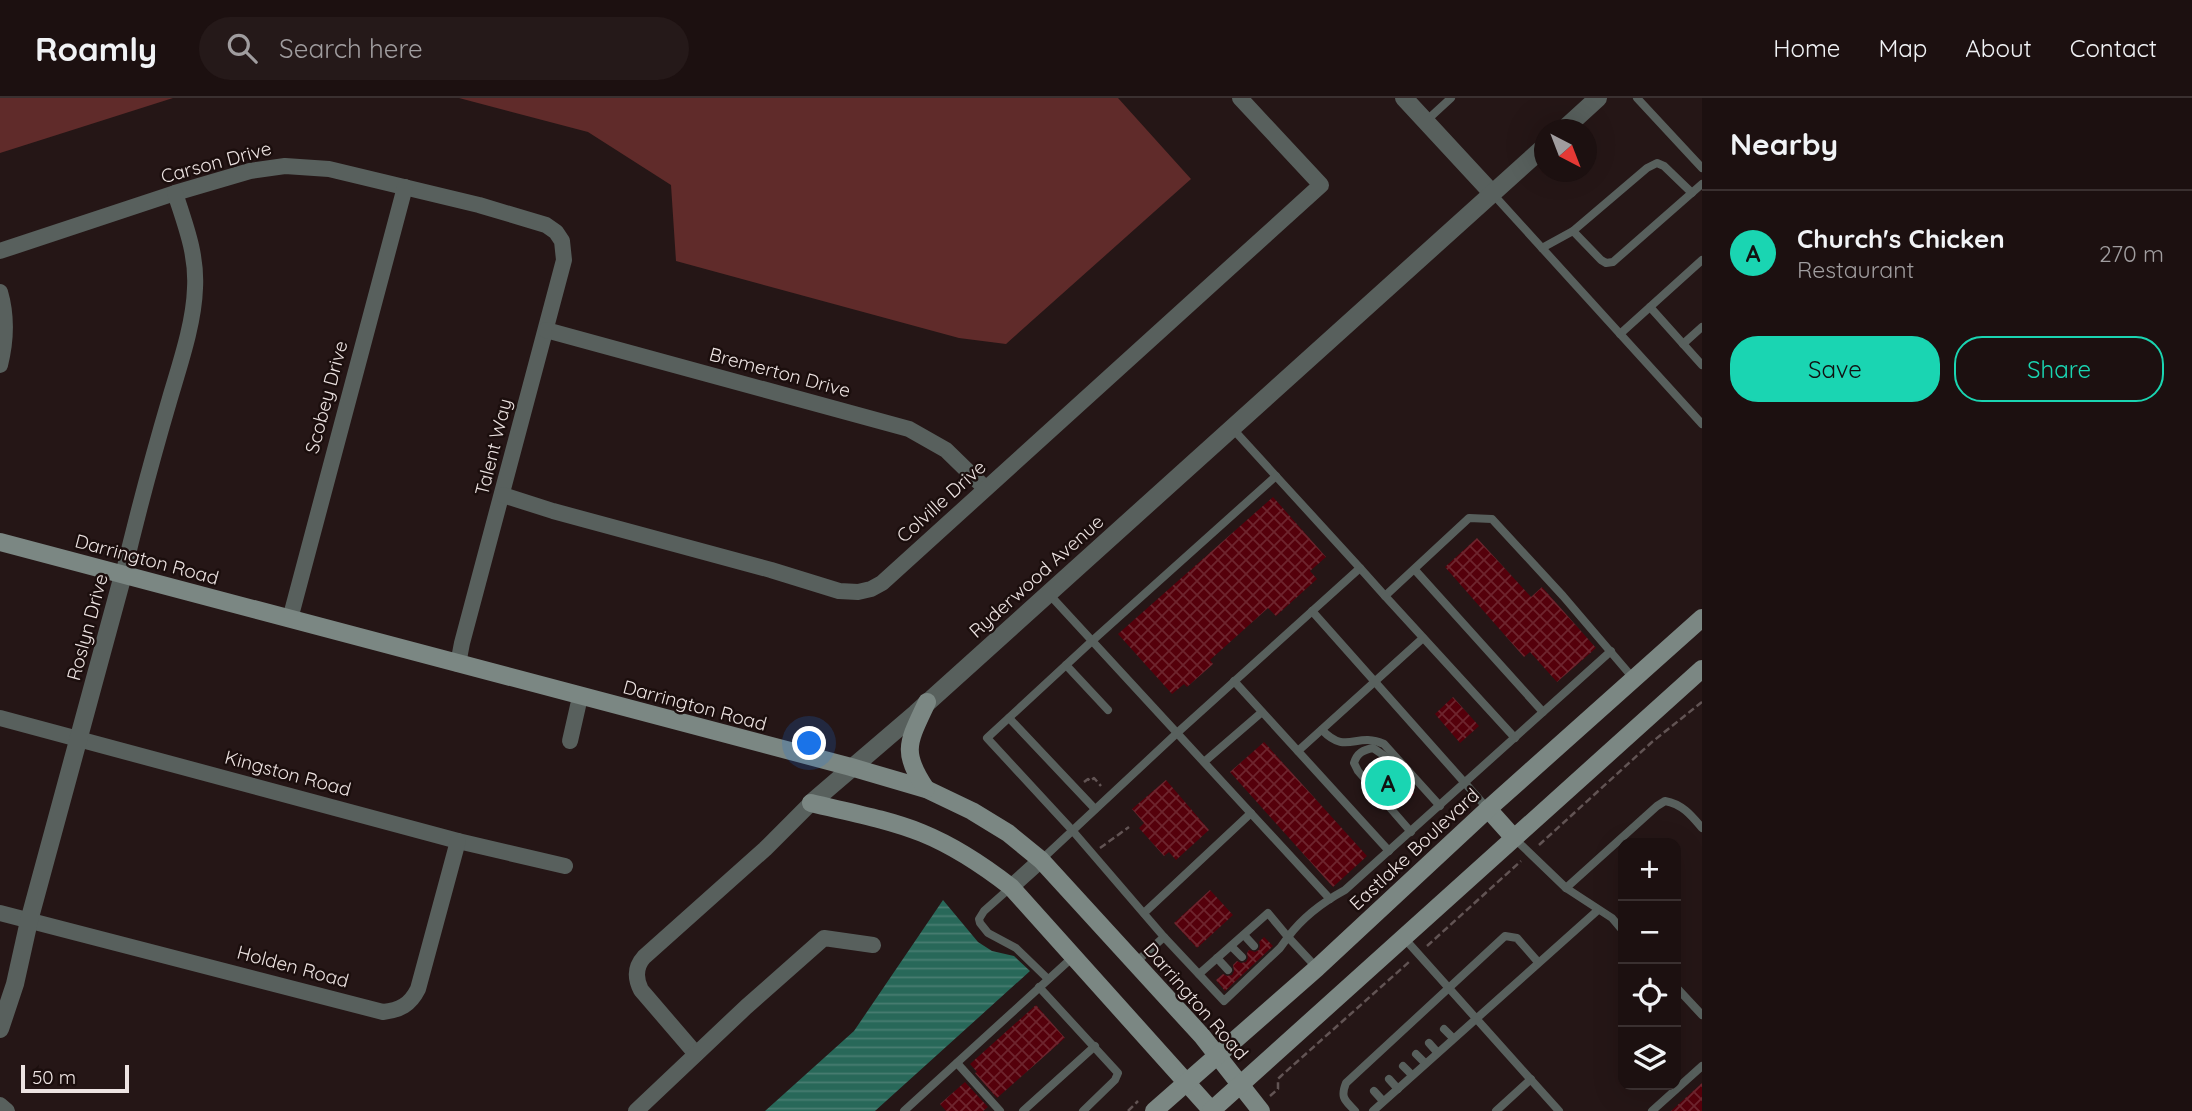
<!DOCTYPE html>
<html lang="en">
<head>
<meta charset="utf-8">
<style>
  body { margin:0; font-family:Quicksand,sans-serif; background:#251919; color:#f1f3f6 }
  .controls { position:absolute; right:21px; bottom:21px; display:grid; overflow:hidden; border-radius:14px; box-shadow:0 7px 28px #0002 }
  .controls button { width:63px; height:63px; display:grid; place-items:center; padding:0; border:0; border-bottom:2px solid #3a3030; background:#1c1010; color:#f1f3f6; font:35px sans-serif }
  .compass { position:absolute; left:1534px; top:21px; width:63px; height:63px; border-radius:50%; background:#1c1010; box-shadow:0 7px 28px #0002; rotate:138deg }
  .scale { position:absolute; left:21px; bottom:18px; width:108px; box-sizing:border-box; padding-left:7px; border:4px solid #ede3e2; border-top:0; font-size:19px; line-height:24px; white-space:nowrap; color:#ede3e2; -webkit-text-stroke:5px #1b0e0d; paint-order:stroke }
  .you { position:absolute; left:810px; top:646px; width:24px; height:24px; margin:-18px; border:5px solid #fff; border-radius:50%; background:#1a73e8; box-shadow:0 0 0 10px #1a73e833 }
  .badge { display:grid; place-items:center; width:46px; height:46px; border-radius:50%; background:#1ad5b2; color:#111; font-size:23px; font-weight:700 }
  .pin { position:absolute; translate:-50% -50%; border:4px solid #fff; box-shadow:0 2px 7px #0006 }
  .list { margin:0; padding:0; list-style:none }
  h2 { display:flex; justify-content:space-between; align-items:center; height:91px; margin:0; padding:0 28px; font-size:30px }
  h2 small { font-size:23px; font-weight:400; color:#a09d9f }
  .list li { display:grid; grid-template-columns:46px 1fr auto; gap:21px; align-items:center; box-sizing:border-box; height:126px; padding:0 28px; border-top:2px solid #3a3030 }
  .list b { display:block; font-size:26px; white-space:nowrap }
  .list p { margin:0; font-size:23px; white-space:nowrap; color:#a09d9f }
  .list em { font-size:23px; font-style:normal; color:#a09d9f }
  .actions { display:flex; gap:14px; padding:21px 28px }
  .actions a { flex:1; padding:16px 0; border:2px solid #1ad5b2; border-radius:28px; text-align:center; font-size:24px; color:#1ad5b2 }
  .actions .main { background:#1ad5b2; color:#111 }
  .icon { flex:none; width:38px; height:38px; fill:none; stroke:currentColor; stroke-width:2; stroke-linecap:round; stroke-linejoin:round }
  .map { position:relative; flex:none; width:1702px; height:1013px; overflow:hidden }
  header { display:flex; align-items:center; gap:42px; box-sizing:border-box; height:98px; padding:0 35px; background:#1c1010; border-bottom:2px solid #3a3030 }
  header strong { font-size:33px }
  nav { display:flex; gap:38px; margin-inline-start:auto; font-size:24px }
  .search { width:490px; height:63px; background:#251919; display:flex; align-items:center; gap:18px; box-sizing:border-box; padding:0 24px; border-radius:38px; color:#a09d9f; font-size:26px }
  main { display:flex }
  aside { flex:1; background:#1c1010 }
  .map>svg:first-child { display:block }
  .grass { fill:#602b2a }
  .water { fill:url(#water-rules) }
  .building { fill:url(#building-cross-hatch) }
  .lines { fill:none; stroke-linecap:round; stroke-linejoin:round }
  .path { stroke:#625454; stroke-width:2.5; stroke-dasharray:7 3.5; stroke-linecap:butt }
  .service { stroke:#58605d; stroke-width:8 }
  .minor { stroke:#58605d; stroke-width:16 }
  .tertiary { stroke:#58605d; stroke-width:18 }
  .secondary { stroke:#7b8783; stroke-width:18 }
  .labels { text-anchor:middle; dominant-baseline:central; stroke-width:5; stroke-linejoin:round; paint-order:stroke }
  .street-label { font-size:19px; fill:#ede3e2; stroke:#1b0e0d }
</style>
</head>
<body>
<header>
<strong>Roamly</strong>
<div class="search"><svg class="icon" aria-label="search" viewBox="0 0 24 24"><circle cx="10" cy="10" r="6"/><path d="M15 15l6 6"/></svg>Search here</div>
<nav><a>Home</a><a>Map</a><a>About</a><a>Contact</a></nav>
</header>
<main>
<div class="map">
<svg width="1702" height="1013" viewBox="0 0 1702 1013">
  <defs>
    <pattern id="water-rules" width="6" height="5" patternUnits="userSpaceOnUse" patternTransform="scale(1.75)"><rect width="6" height="5" fill="#286859"/><path d="M0 2.5h6" fill="none" stroke="#487d71"/></pattern>
    <pattern id="building-cross-hatch" width="8" height="8" patternUnits="userSpaceOnUse" patternTransform="scale(1.75)"><rect width="8" height="8" fill="#55000b"/><path d="M0 0l8 8M0 8l8-8" fill="none" stroke="#6e252e"/></pattern>
  </defs>
  <rect width="100%" height="100%" fill="#251616"/>
  <g class="grass">
    <polygon points="0,0 173,0 0,55"/>
    <polygon points="459,0 1118,0 1191,81 1006,246 959,240 676,163 671,87 588,34"/>
  </g>
  <polygon class="water" points="943,802 978,844 992,853 1014,858 1030,873 875,1013 765,1013 854,933"/>
  <g class="building">
    <polygon points="1273,399 1326,459 1310,473 1317,481 1276,518 1268,510 1210,562 1213,566 1187,589 1184,586 1172,596 1118,536"/>
    <polygon points="1477,440 1531,499 1542,489 1596,550 1557,584 1530,554 1524,559 1445,469"/>
    <polygon points="1453,599 1479,628 1460,645 1435,616"/>
    <polygon points="1264,644 1367,758 1333,789 1230,674"/>
    <polygon points="1377,660 1388,668 1414,696 1399,710 1365,671"/>
    <polygon points="1166,682 1209,732 1176,762 1169,754 1164,758 1139,730 1144,725 1132,711"/>
    <polygon points="1210,792 1233,817 1197,850 1174,825"/>
    <polygon points="1264,839 1273,848 1225,893 1216,882 1223,876 1227,878 1232,877 1234,873 1233,867 1237,863 1241,865 1246,864 1248,860 1247,855 1249,852 1255,854 1259,852 1260,847 1259,844"/>
    <polygon points="1036,907 1065,940 997,1000 975,975 977,974 970,966"/>
    <polygon points="965,984 988,1009 983,1013 946,1013 940,1006"/>
    <polygon points="1702,985 1702,1013 1671,1013"/>
  </g>
  <g class="lines">
    <g class="path">
      <polyline points="1084,684 1088,681 1090,683 1094,680 1101,688"/>
      <polyline points="1539,747 1652,644 1702,604"/>
      <polyline points="1100,750 1129,729"/>
      <polyline points="1427,848 1521,763"/>
      <polyline points="1270,998 1278,991 1278,981 1281,978 1409,864"/>
      <polyline points="1128,1013 1138,1003"/>
    </g>
    <g class="service">
      <polyline points="1637,0 1702,70"/>
      <polyline points="1426,23 1451,0"/>
      <polyline points="1492,95 1702,326"/>
      <polyline points="1573,133 1647,70 1657,65 1664,68 1692,95"/>
      <polyline points="1542,150 1573,133 1601,162 1606,165 1613,164 1702,86"/>
      <polyline points="1650,209 1702,267"/>
      <polyline points="1620,236 1702,162"/>
      <polyline points="1683,246 1702,229"/>
      <polyline points="1360,470 1385,498 1469,420 1492,421 1563,498 1633,580"/>
      <polyline points="1415,472 1543,614"/>
      <polyline points="1048,495 1330,801"/>
      <polyline points="1385,498 1515,640"/>
      <polyline points="1312,513 1488,711"/>
      <polyline points="1066,567 1108,612"/>
      <polyline points="1234,583 1389,753"/>
      <polyline points="1009,620 1095,711"/>
      <path d="M1322 632C1347 658 1356 633 1384 646L1440 708"/>
      <polyline points="1298,653 1423,540"/>
      <polyline points="1204,664 1262,614"/>
      <path d="M1408 674 1373 650C1363 652 1357 655 1354 665L1358 673 1411 734"/>
      <polyline points="1514,740 1566,790 1612,820 1623,833"/>
      <polyline points="1041,762 1177,635 1360,470 1232,330"/>
      <polyline points="1011,789 984,813 979,821 980,825 988,835 1016,850 1048,881"/>
      <path d="M1566 790 1657 708 1665 703C1682 706 1691 717 1702 730"/>
      <polyline points="1144,815 1251,715"/>
      <polyline points="1244,837 1254,848"/>
      <polyline points="1164,839 1224,903 1280,850 1288,839 1316,869"/>
      <polyline points="1404,840 1559,1013"/>
      <polyline points="1231,848 1242,859"/>
      <polyline points="1217,860 1228,872"/>
      <polyline points="1136,864 1164,839 1072,732 987,640 1092,543 1276,378"/>
      <path d="M1199 876 1268 815 1288 839C1303 819 1323 804 1345 792L1611 553"/>
      <polyline points="1039,889 1118,975 1115,982 1083,1013"/>
      <polyline points="1676,889 1702,917"/>
      <polyline points="1444,931 1453,940"/>
      <polyline points="1429,945 1437,954"/>
      <polyline points="1416,956 1425,965"/>
      <polyline points="957,965 1000,1013"/>
      <polyline points="1403,968 1412,977"/>
      <polyline points="1389,981 1398,991"/>
      <polyline points="1374,993 1383,1003"/>
      <polyline points="904,1013 1074,858"/>
      <polyline points="1023,1013 1095,948"/>
      <path d="M1355 1013C1345 1002 1340 1000 1346 985L1505 838 1517 840 1538 864"/>
      <polyline points="1373,1013 1598,812"/>
      <polyline points="1496,1013 1531,981"/>
      <polyline points="1652,1013 1702,968"/>
    </g>
    <g class="minor">
      <polyline points="0,153 175,95 250,73 285,68 329,71 479,107 546,127 556,134 562,143 564,162 462,545 458,566"/>
      <path d="M0 194C7 218 6 243 0 267"/>
      <polyline points="546,232 909,331 946,352 985,390"/>
      <polyline points="503,397 553,413 771,472 839,493 858,494 871,491 882,485 1321,87 1240,0"/>
      <path d="M123 477C137 417 153 358 170 300 180 266 194 225 195 190 197 156 185 126 175 95"/>
      <polyline points="290,521 405,89"/>
      <polyline points="0,620 458,743 565,768"/>
      <polyline points="570,643 580,599"/>
      <polyline points="1011,789 1041,762"/>
      <path d="M0 815 383 914C400 912 410 907 418 891L458 743"/>
      <path d="M696 956 641 892C635 880 635 869 644 859L765 751 811 705"/>
      <polyline points="0,1007 7,1013"/>
      <polyline points="636,1013 746,909 824,840 873,847"/>
    </g>
    <g class="tertiary">
      <polyline points="1404,0 1492,95"/>
      <polyline points="1563,32 1598,0"/>
      <polyline points="811,705 916,615 1545,48"/>
      <polyline points="0,931 15,886 29,823 123,477"/>
    </g>
    <g class="secondary">
      <polyline points="0,444 851,669 926,691 972,713 1008,735 1041,762 1202,938 1261,1013"/>
      <path d="M926 691C900 653 909 643 927 604"/>
      <path d="M811 705C848 714 887 721 922 735 954 748 984 768 1011 789L1212 1013"/>
      <polyline points="1488,711 1514,740"/>
      <polyline points="1154,1013 1317,870 1488,711 1702,520"/>
      <polyline points="1211,1013 1702,571"/>
    </g>
  </g>
  <g class="labels">
    <g class="street-label">
      <text transform="translate(216 64) rotate(-15)">Carson Drive</text>
      <text transform="translate(780 274) rotate(15)">Bremerton Drive</text>
      <text transform="translate(326 299) rotate(-75)">Scobey Drive</text>
      <text transform="translate(493 349) rotate(-76)">Talent Way</text>
      <text transform="translate(941 403) rotate(-42)">Colville Drive</text>
      <text transform="translate(147 461) rotate(15)">Darrington Road</text>
      <text transform="translate(1036 478) rotate(-42)">Ryderwood Avenue</text>
      <text transform="translate(87 529) rotate(-75)">Roslyn Drive</text>
      <text transform="translate(695 607) rotate(15)">Darrington Road</text>
      <text transform="translate(288 675) rotate(15)">Kingston Road</text>
      <text transform="translate(1414 751) rotate(-43)">Eastlake Boulevard</text>
      <text transform="translate(293 868) rotate(15)">Holden Road</text>
      <text transform="translate(1196 903) rotate(49)">Darrington Road</text>
    </g>
  </g>
</svg>
<div class="controls">
<button>+</button>
<button>−</button>
<button><svg class="icon" aria-label="locate" viewBox="0 0 24 24"><circle cx="12" cy="12" r="6"/><path d="M12 2v4M12 18v4M2 12h4M18 12h4"/></svg></button>
<button><svg class="icon" aria-label="layers" viewBox="0 0 24 24"><path d="M12 4l9 5-9 5-9-5zM3 14l9 5 9-5"/></svg></button>
</div>
<svg class="compass" viewBox="-18 -18 36 36"><path d="M0-13l5 13h-10z" fill="#e53935"/><path d="M0 13l5-13h-10z" fill="#a09d9f"/></svg>
<div class="scale">50 m</div>
<div class="you"></div>
<div class="pin badge" style="left:1388px;top:685px">A</div>
</div>
<aside>
<h2>Nearby<small></small></h2>
<ul class="list">
<li><span class="badge">A</span><div><b>Church's Chicken</b><p>Restaurant</p></div><em>270 m</em></li>
</ul>
<div class="actions"><a class="main">Save</a><a>Share</a></div>
</aside>
</main>
</body>
</html>
